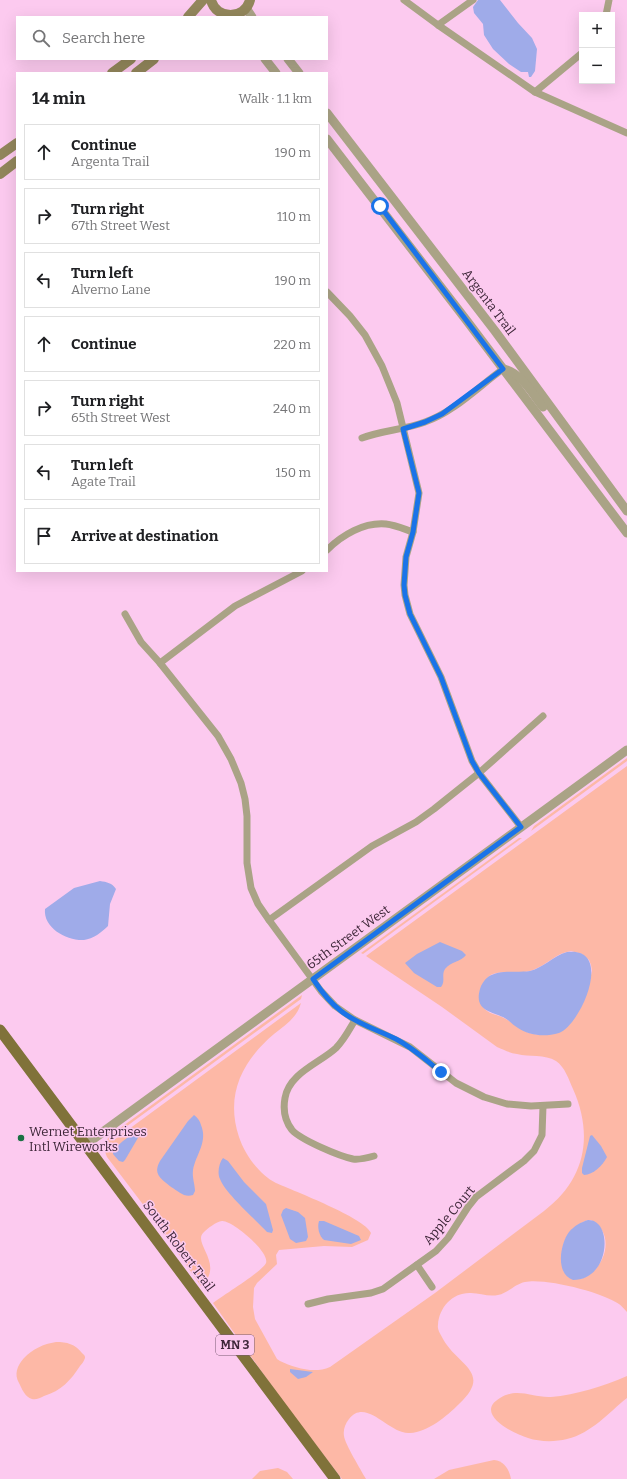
<!DOCTYPE html>
<html lang="en">
<head>
<meta charset="utf-8">
<style>
  body { margin:0; font-family:Bitter,serif; background:#f2f2f2; color:#202124 }
  .controls { position:absolute; right:12px; top:12px; display:grid; overflow:hidden; border-radius:0px; box-shadow:0 4px 16px #0002 }
  .controls button { width:36px; height:36px; display:grid; place-items:center; padding:0; border:0; border-bottom:1px solid #e0e0e0; background:#fff; color:#202124; font:20px sans-serif }
  .stop { position:absolute; width:12px; height:12px; margin:-9px; border:3px solid #1a73e8; border-radius:50%; background:#fff }
  .stop.end { background:#1a73e8; border-color:#fff; box-shadow:0 1px 4px #0008 }
  .list { margin:0; padding:0; list-style:none }
  h2 { display:flex; justify-content:space-between; align-items:center; height:52px; margin:0; padding:0 16px; font-size:17px }
  h2 small { font-size:13px; font-weight:400; color:#757577 }
  .list li { display:grid; grid-template-columns:26px 1fr auto; gap:12px; align-items:center; box-sizing:border-box; height:56px; margin:0 8px 8px; padding:0 8px; border:1px solid #e0e0e0; border-radius:0px }
  .list b { display:block; font-size:15px; white-space:nowrap }
  .list p { margin:0; font-size:13px; white-space:nowrap; color:#757577 }
  .list em { font-size:13px; font-style:normal; color:#757577 }
  .icon { flex:none; width:22px; height:22px; fill:none; stroke:currentColor; stroke-width:2; stroke-linecap:round; stroke-linejoin:round }
  .map { position:relative; flex:none; width:627px; height:1479px; overflow:hidden }
  .search { position:absolute; background:#fff; box-shadow:0 4px 16px #0002; left:16px; top:16px; width:312px; height:44px; display:flex; align-items:center; gap:10px; box-sizing:border-box; padding:0 14px; border-radius:0px; color:#757577; font-size:15px }
  .panel { position:absolute; background:#fff; box-shadow:0 4px 16px #0002; left:16px; top:72px; width:312px; height:500px; border-radius:0px }
  .map>svg:first-child { display:block }
  .green { fill:#fdb8a6; fill-rule:evenodd }
  .water { fill:#9fabe9 }
  .lines { fill:none; stroke-linecap:round; stroke-linejoin:round }
  .minor { stroke:#aaa386; stroke-width:7 }
  .tertiary { stroke:#aaa386; stroke-width:9 }
  .secondary { stroke:#92865b; stroke-width:10 }
  .primary { stroke:#80723a; stroke-width:11 }
  .route { stroke:#1a73e8; stroke-width:5 }
  .poi-dot { fill:#1a7043; stroke:#fccaef; stroke-width:1.5 }
  .labels { text-anchor:middle; dominant-baseline:central; stroke-width:3; stroke-linejoin:round; paint-order:stroke }
  .shield { fill:#fccaef; stroke:#775870; stroke-width:1 }
  .shield-label { font-size:12px; font-weight:bold; fill:#3e2739 }
  .street-label { font-size:13px; fill:#3e2739; stroke:#fccaef }
  .poi-label { font-size:13px; fill:#3e2739; stroke:#fccaef; text-anchor:start }
</style>
</head>
<body>
<div class="map">
<svg width="627" height="1479" viewBox="0 0 627 1479">
  <rect width="100%" height="100%" fill="#fccaef"/>
  <g class="green">
    <polygon points="627,758 627,761 531,831 534,826"/>
    <path d="M627 766V1312C624 1309 622 1306 619 1304 601 1292 546 1278 525 1282 515 1284 508 1293 498 1295 488 1297 480 1293 471 1293 453 1292 439 1307 438 1325 437 1330 441 1335 443 1339 458 1366 493 1372 459 1404 447 1416 428 1432 410 1433 389 1435 367 1397 349 1419 345 1424 343 1430 344 1436 345 1444 361 1470 366 1479H342L284 1403 213 1303C222 1296 263 1271 266 1263 270 1252 232 1220 222 1221 216 1222 208 1228 204 1232 191 1243 226 1264 201 1286L151 1215 107 1157C103 1148 104 1141 112 1134L302 995 301 999 112 1137 114 1140 301 1003C297 1018 285 1025 274 1034 242 1061 225 1095 239 1137 245 1155 259 1174 276 1183 294 1191 365 1218 371 1233L368 1240 352 1247 324 1246 279 1250 276 1255 277 1264 257 1283 254 1288 253 1307 255 1319 277 1359 280 1361C295 1368 314 1374 330 1367L435 1293 544 1211C585 1180 594 1136 573 1089 569 1080 565 1067 556 1061 545 1054 529 1057 517 1054 510 1053 504 1050 497 1047L442 1007 366 956ZM571 951 582 954 589 960 591 965 592 971 588 988 546 1035C522 1035 522 1028 504 1018 501 1016 496 1015 493 1014 480 1009 475 996 483 985 486 980 488 976 493 974 506 970 520 975 533 970 547 965 556 953 571 951ZM591 1220C617 1234 605 1270 581 1279L564 1272C559 1255 562 1236 577 1226 581 1223 585 1220 591 1220Z"/>
    <polygon points="519,838 522,838 363,954 361,953"/>
    <path d="M56 1342C67 1342 75 1344 82 1353 84 1355 85 1355 85 1358 84 1361 82 1364 80 1366 71 1380 61 1391 44 1396 40 1398 36 1400 32 1399 25 1397 22 1389 19 1383 14 1374 17 1366 24 1358 33 1349 43 1344 56 1342Z"/>
    <path d="M627 1376V1398C608 1413 592 1433 567 1439 555 1442 540 1442 528 1438 514 1434 473 1414 500 1398 518 1387 532 1398 551 1397 576 1395 604 1386 627 1376Z"/>
    <path d="M494 1460C504 1461 509 1469 511 1479H434L449 1470Z"/>
    <polygon points="278,1468 287,1472 293,1479 252,1479 260,1471"/>
  </g>
  <g class="water">
    <polygon points="478,0 500,0 518,23 532,38 537,49 535,71 531,77 529,77 528,72 521,72 509,64 493,49 484,35 483,24 474,13 473,7"/>
    <path d="M100 881C107 882 112 883 116 889L110 904 108 926C102 932 93 939 84 940 67 941 43 928 45 909L74 888Z"/>
    <path d="M440 942 462 951 466 955C461 962 451 961 445 969 441 975 446 981 441 987H437L414 973 405 963 417 954Z"/>
    <path d="M567 952C615 946 581 1025 559 1033 545 1037 530 1036 518 1028 513 1025 509 1020 503 1017 490 1011 474 1010 480 989 481 985 484 980 488 977 499 969 517 973 530 971 543 968 553 956 567 952Z"/>
    <path d="M194 1115C198 1118 200 1121 201 1125 208 1142 196 1154 193 1170 192 1178 195 1184 195 1191L193 1195C190 1196 187 1196 184 1195 178 1192 160 1180 158 1174 156 1169 158 1165 160 1161L188 1121Z"/>
    <polygon points="141,1128 142,1131 125,1160 123,1162 119,1161 113,1154 113,1150 123,1141"/>
    <path d="M592 1135 601 1146 607 1157C603 1165 593 1175 584 1175L582 1173V1168L590 1136Z"/>
    <path d="M223 1158 228 1161 244 1182 266 1204 273 1230 272 1233 267 1232C256 1220 225 1193 220 1179 217 1173 219 1163 223 1158Z"/>
    <polygon points="286,1208 298,1212 305,1218 308,1237 306,1241 296,1243 290,1239 281,1215 283,1210"/>
    <path d="M588 1220C613 1219 611 1280 573 1280 555 1274 560 1244 569 1232 574 1226 581 1222 588 1220Z"/>
    <path d="M319 1221H324L359 1236 361 1240 351 1244 324 1240C319 1236 317 1227 319 1221Z"/>
    <polygon points="290,1369 313,1372 306,1377 298,1379 290,1372"/>
  </g>
  <g class="lines">
    <g class="minor">
      <polyline points="404,0 438,25 535,92 627,133"/>
      <polyline points="606,15 609,0"/>
      <polyline points="438,25 473,0"/>
      <polyline points="535,92 582,53"/>
      <polyline points="327,292 350,316 365,335 382,366 397,403 419,493 413,532 406,557 404,585 405,595 410,614 441,677 472,761 479,773 521,827"/>
      <path d="M362 438C383 430 404 430 425 422 454 412 478 387 503 369"/>
      <path d="M327 550C342 535 364 522 386 524 395 525 404 529 413 532"/>
      <polyline points="125,614 141,642 160,663 218,736 231,759 241,783 245,799 247,816 247,863 251,888 258,904 269,920 372,846 416,822 434,809 479,773 543,716"/>
      <polyline points="160,663 235,606 302,571"/>
      <polyline points="269,920 321,991 335,1006 355,1020 410,1047 456,1083 484,1097 507,1104 531,1106 568,1104"/>
      <path d="M355 1020C349 1030 344 1040 336 1048 320 1063 289 1073 285 1098 283 1109 285 1121 292 1130 301 1140 339 1156 353 1159 360 1160 367 1158 374 1156"/>
      <polyline points="417,1265 432,1287"/>
      <polyline points="308,1304 328,1299 371,1293 383,1289 436,1251 448,1238 468,1207 476,1197 524,1161 534,1151 542,1135 543,1106"/>
    </g>
    <g class="tertiary">
      <polyline points="246,8 252,17"/>
      <polyline points="265,59 276,73"/>
      <polyline points="288,59 299,73"/>
      <polyline points="327,113 495,331 627,511"/>
      <polyline points="327,139 467,321 627,533"/>
      <path d="M504 369C522 374 532 393 543 407"/>
      <polyline points="85,1145 627,750"/>
    </g>
    <g class="secondary">
      <path d="M211 0C216 20 245 20 250 0"/>
      <polyline points="188,17 203,0"/>
      <polyline points="112,73 131,59"/>
      <polyline points="136,73 154,59"/>
      <polyline points="0,155 17,143"/>
      <polyline points="0,174 17,161"/>
    </g>
    <polyline class="primary" points="0,1030 335,1479"/>
  </g>
  <g class="lines">
    <path class="route" d="M380 206 503 369 442 414 425 422 403 429 419 493 413 532 406 557 404 585 405 595 410 614 441 677 472 761 479 773 521 827 313 979C321 991 329 1002 341 1011 357 1024 378 1030 396 1039 413 1048 426 1060 441 1072"/>
  </g>
  <circle class="poi-dot" cx="21" cy="1138" r="4"/>
  <g class="labels">
    <rect class="shield" x="216" y="1335" width="38" height="20" rx="3"/>
    <g class="shield-label">
      <text x="235" y="1345">MN 3</text>
    </g>
    <g class="street-label">
      <text transform="translate(489 302) rotate(53)">Argenta Trail</text>
      <text transform="translate(348 937) rotate(-36)">65th Street West</text>
      <text transform="translate(449 1215) rotate(-50)">Apple Court</text>
      <text transform="translate(179 1246) rotate(53)">South Robert Trail</text>
    </g>
    <g class="poi-label">
      <text x="29" y="1131">Wernet Enterprises<tspan x="29" dy="15">Intl Wireworks</tspan></text>
    </g>
  </g>
</svg>
<div class="controls">
<button>+</button>
<button>−</button>
</div>
<div class="stop" style="left:380px;top:206px"></div>
<div class="stop end" style="left:441px;top:1072px"></div>
<div class="search"><svg class="icon" aria-label="search" viewBox="0 0 24 24"><circle cx="10" cy="10" r="6"/><path d="M15 15l6 6"/></svg>Search here</div>
<section class="panel">
<h2>14 min<small>Walk · 1.1 km</small></h2>
<ul class="list">
<li><svg class="icon" aria-label="ahead" viewBox="0 0 24 24"><path d="M12 20V5M6 11l6-6 6 6"/></svg><div><b>Continue</b><p>Argenta Trail</p></div><em>190 m</em></li>
<li><svg class="icon" aria-label="right" viewBox="0 0 24 24"><path d="M7 20v-9h11M14 6l5 5-5 5"/></svg><div><b>Turn right</b><p>67th Street West</p></div><em>110 m</em></li>
<li><svg class="icon" aria-label="left" viewBox="0 0 24 24"><path d="M17 20v-9H6M10 6l-5 5 5 5"/></svg><div><b>Turn left</b><p>Alverno Lane</p></div><em>190 m</em></li>
<li><svg class="icon" aria-label="ahead" viewBox="0 0 24 24"><path d="M12 20V5M6 11l6-6 6 6"/></svg><div><b>Continue</b></div><em>220 m</em></li>
<li><svg class="icon" aria-label="right" viewBox="0 0 24 24"><path d="M7 20v-9h11M14 6l5 5-5 5"/></svg><div><b>Turn right</b><p>65th Street West</p></div><em>240 m</em></li>
<li><svg class="icon" aria-label="left" viewBox="0 0 24 24"><path d="M17 20v-9H6M10 6l-5 5 5 5"/></svg><div><b>Turn left</b><p>Agate Trail</p></div><em>150 m</em></li>
<li><svg class="icon" aria-label="arrive" viewBox="0 0 24 24"><path d="M6 21V4h12l-3 4 3 4H6"/></svg><div><b>Arrive at destination</b></div></li>
</ul>
</section>
</div>
</body>
</html>
